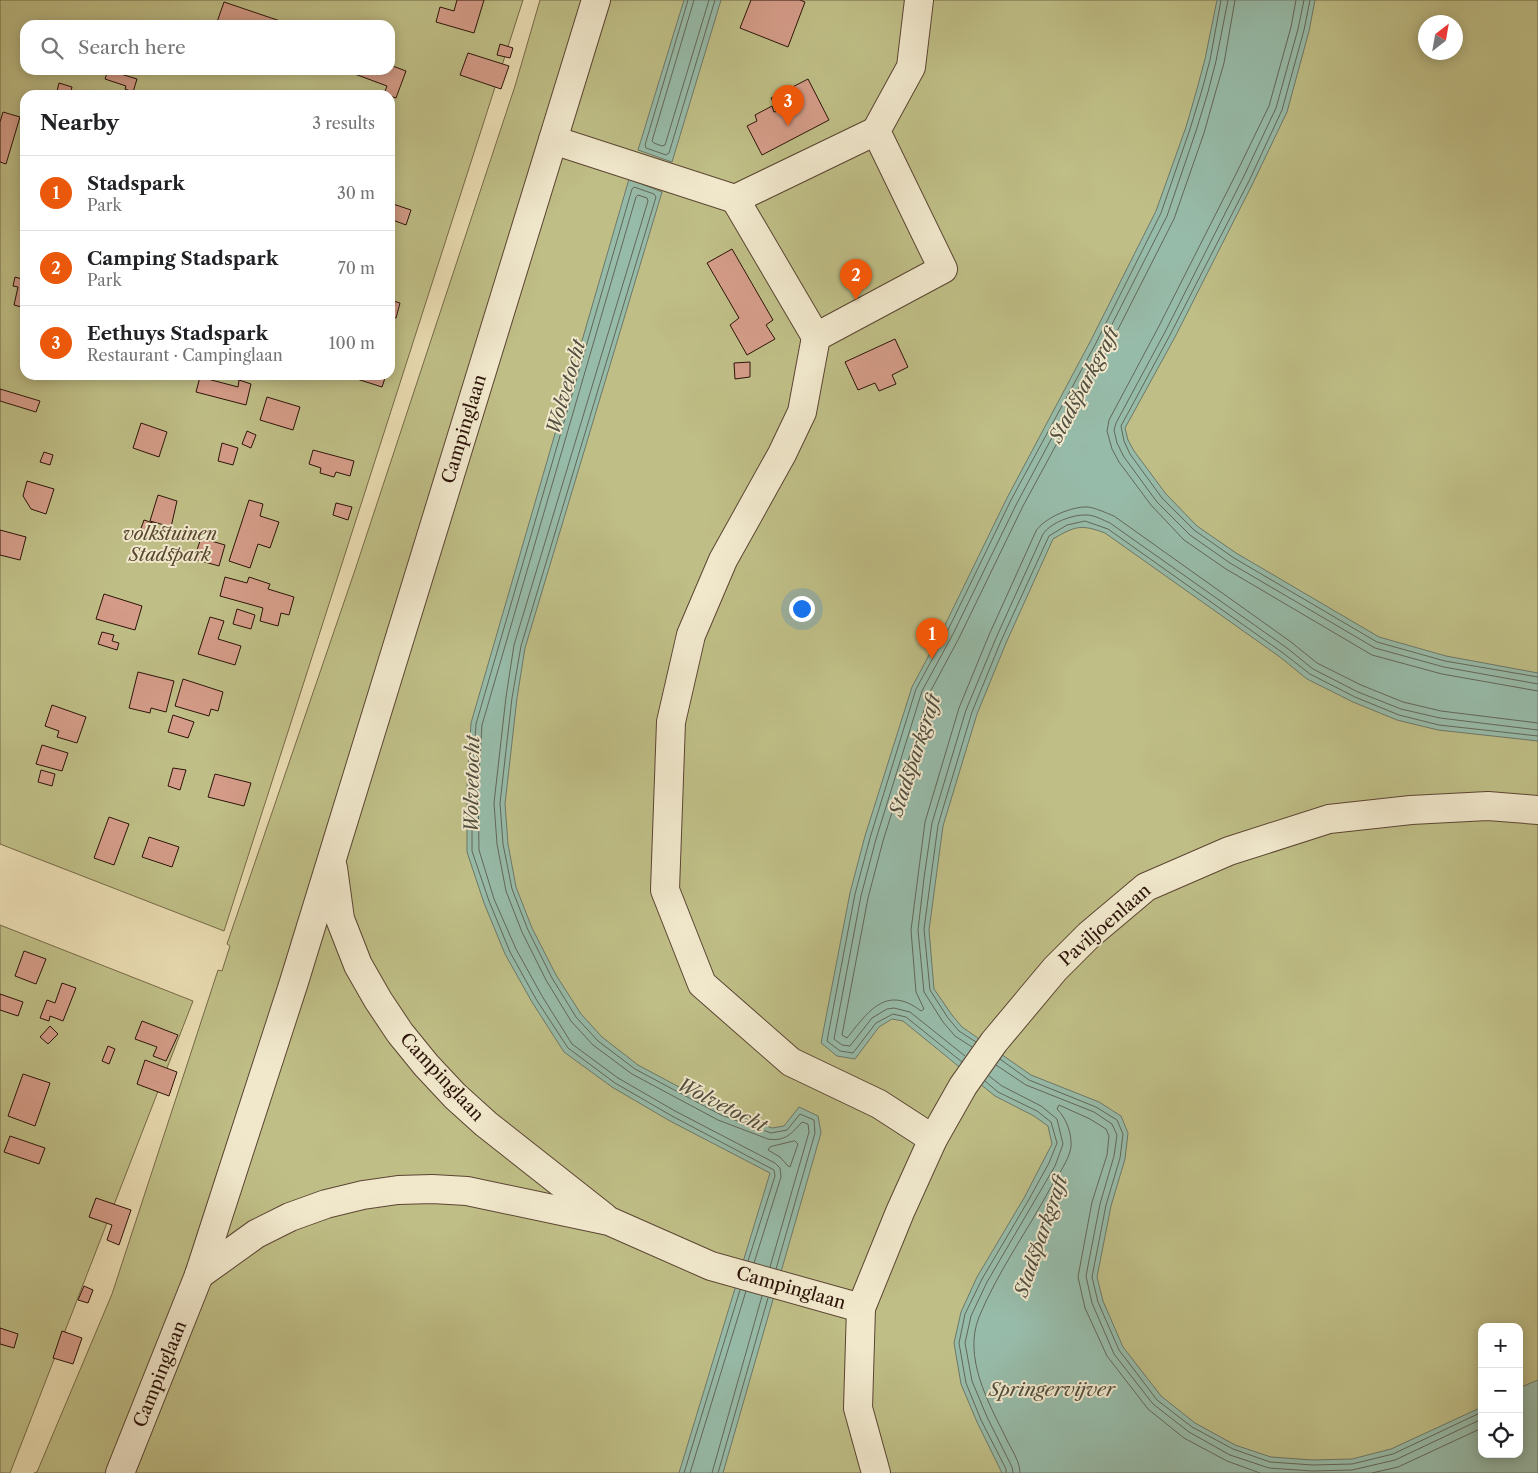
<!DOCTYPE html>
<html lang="en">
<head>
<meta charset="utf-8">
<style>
  body { margin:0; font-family:"Libre Caslon Text",serif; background:#f2f2f2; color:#202124 }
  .controls { position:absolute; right:15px; bottom:15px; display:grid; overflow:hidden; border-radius:10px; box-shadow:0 2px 12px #0003 }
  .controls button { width:45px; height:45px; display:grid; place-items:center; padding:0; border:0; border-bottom:1px solid #e0e0e0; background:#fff; color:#202124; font:25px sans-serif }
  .compass { position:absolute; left:1418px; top:15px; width:45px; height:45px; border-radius:50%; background:#fff; box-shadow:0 2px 12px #0003; rotate:31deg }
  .you { position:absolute; left:801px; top:608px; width:18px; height:18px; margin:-12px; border:4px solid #fff; border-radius:50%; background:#1a73e8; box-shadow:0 0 0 8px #1a73e833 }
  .badge { display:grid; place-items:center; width:32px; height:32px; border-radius:50%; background:#ea580c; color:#fff; font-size:16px; font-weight:700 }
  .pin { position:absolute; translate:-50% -41px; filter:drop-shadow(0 1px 2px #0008) }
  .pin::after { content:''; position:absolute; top:26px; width:18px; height:15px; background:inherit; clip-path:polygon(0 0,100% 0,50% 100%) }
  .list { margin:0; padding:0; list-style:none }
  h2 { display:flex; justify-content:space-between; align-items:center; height:65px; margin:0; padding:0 20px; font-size:21px }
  h2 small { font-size:16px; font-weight:400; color:#757577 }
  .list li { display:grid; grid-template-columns:32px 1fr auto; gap:15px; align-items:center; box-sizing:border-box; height:75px; padding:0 20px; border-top:1px solid #e0e0e0 }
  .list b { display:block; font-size:19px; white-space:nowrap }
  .list p { margin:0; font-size:16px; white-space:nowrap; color:#757577 }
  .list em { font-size:16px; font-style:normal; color:#757577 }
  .icon { flex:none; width:28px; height:28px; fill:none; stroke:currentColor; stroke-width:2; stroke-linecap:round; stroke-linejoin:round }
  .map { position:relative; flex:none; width:1538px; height:1473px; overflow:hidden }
  .search { position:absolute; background:#fff; box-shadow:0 2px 12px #0003; left:20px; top:20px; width:375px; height:55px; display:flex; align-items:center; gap:12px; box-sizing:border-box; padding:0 18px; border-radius:15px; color:#757577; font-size:19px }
  .panel { position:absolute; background:#fff; box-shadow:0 2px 12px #0003; left:20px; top:90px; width:375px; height:290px; border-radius:15px }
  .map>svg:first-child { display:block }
  .green { fill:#bfbe86; stroke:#766847; fill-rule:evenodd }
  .water { fill:#97bba9; stroke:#6c7869 }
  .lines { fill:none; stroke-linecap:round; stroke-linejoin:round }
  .shore { stroke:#626758; stroke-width:1 }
  .building { fill:#d49c88; stroke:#2c1308 }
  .minor-casing { stroke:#5b4532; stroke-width:30 }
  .minor { stroke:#f1e8cc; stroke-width:28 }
  .labels { text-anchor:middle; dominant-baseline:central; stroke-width:4; stroke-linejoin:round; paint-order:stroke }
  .street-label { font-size:18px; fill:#2c1308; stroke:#f1e8cc }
  .park-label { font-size:18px; font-style:italic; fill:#58462e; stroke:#f1e8cc }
  .water-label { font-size:19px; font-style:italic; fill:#514e40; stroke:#f1e8cc }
</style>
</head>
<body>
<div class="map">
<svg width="1538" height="1473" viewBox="0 0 1538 1473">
  <rect width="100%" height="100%" fill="#e9dbb0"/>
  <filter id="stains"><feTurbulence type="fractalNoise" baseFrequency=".004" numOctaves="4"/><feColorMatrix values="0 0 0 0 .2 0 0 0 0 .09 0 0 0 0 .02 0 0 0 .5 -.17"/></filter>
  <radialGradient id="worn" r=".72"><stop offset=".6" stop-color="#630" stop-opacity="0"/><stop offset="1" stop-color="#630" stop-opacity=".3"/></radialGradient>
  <g class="green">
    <path d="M0 0H523L224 931 0 844ZM25 25H390V70H25ZM25 95H390V375H25Z"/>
    <path d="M540 0H1538V1473H34L37 1472 112 1294 218 970 222 971 230 946 227 944 355 570 515 86ZM1426 22H1456V52H1426ZM1482 1327H1519V1454H1482Z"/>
    <polygon points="0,925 193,1001 10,1473 0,1473"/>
  </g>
  <g class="water">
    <polygon points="684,0 721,0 672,162 638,150"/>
    <path d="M1217 0H1315L1309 31 1287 112 1253 183 1175 337 1125 428 1128 440 1134 451 1166 494 1197 526 1236 553 1379 637 1446 656 1538 673V741L1438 730 1397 720 1353 702 1307 679 1280 657 1105 533C1081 524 1075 526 1053 539L1006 643 977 714 943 826 929 930 934 989 952 1015 962 1027 1031 1075 1099 1102 1121 1116 1128 1133 1125 1159 1111 1206 1097 1277 1103 1301 1123 1347 1161 1396 1195 1423 1235 1445 1271 1457 1313 1460 1352 1459 1391 1449 1482 1407V1454H1519V1388L1538 1380V1473H1002L977 1422 961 1384 954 1343 961 1312 977 1277 1024 1198 1052 1144 1048 1126 1034 1116 995 1096 903 1021 892 1019 879 1027 855 1059 837 1056 821 1043 850 893 865 836 912 687 943 629 1007 498 1091 340 1156 211 1186 127 1197 89 1205 59Z"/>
    <polygon points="629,179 662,192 525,648 517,698 505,804 508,844 516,887 532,928 556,975 581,1014 602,1037 638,1065 722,1110 772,1128 784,1126 799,1107 818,1116 821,1133 723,1473 679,1473 770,1173 670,1121 612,1087 564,1052 532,1002 505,954 484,903 467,852 467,787 471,723"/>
  </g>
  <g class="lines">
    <g class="shore">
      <polyline points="688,0 645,145 646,148 666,155 669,153 715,0"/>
      <polyline points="694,0 652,141 654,143 662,146 665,145 709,0"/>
      <path d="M1235 0 1224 63 1215 94 1204 133 1174 219 1108 349 1023 506 959 638 929 694 883 841 868 898 842 1035 847 1038C868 1012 886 984 921 1011L924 1009 916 992 911 930 925 822 959 708 989 635 1036 531C1044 518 1072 506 1088 507 1096 508 1106 513 1114 516L1291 642 1317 663 1361 685 1403 702 1441 711 1538 723"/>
      <polyline points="1296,0 1291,27 1269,106 1236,174 1158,328 1109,420 1107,431 1112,449 1119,462 1151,505 1184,540 1226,569 1372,655 1442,674 1538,691"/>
      <polyline points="1304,0 1298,29 1276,108 1243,178 1165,332 1116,423 1114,430 1117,443 1124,457 1157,502 1190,535 1230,563 1375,648 1444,667 1538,684"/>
      <polyline points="1310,0 1304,30 1282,110 1249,181 1170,335 1121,426 1124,441 1130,454 1162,498 1194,530 1234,558 1377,642 1445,661 1538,677"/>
      <polyline points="976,1042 959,1031 948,1018 930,990 924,929 938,825 972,712 1001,641 1049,536 1067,525 1085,521 1108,529 1283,653 1310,674 1355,697 1399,715 1439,725 1538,736"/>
      <path d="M972 1047 955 1036 943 1022 924 992 918 930 924 878 932 823 966 710 996 638 1043 534C1050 523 1073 514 1087 515 1094 515 1103 520 1110 523L1287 648 1313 669 1358 692 1401 709 1440 718 1538 730"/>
      <polyline points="965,1056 910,1012 894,1008 887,1009 872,1018 850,1046 842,1045 834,1039 861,896 876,839 922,691 953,634 1017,503 1101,346 1167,216 1196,131 1208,92 1216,61 1228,0"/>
      <polyline points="1000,1059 1029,1080 1096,1107 1117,1120 1123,1134 1120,1158 1106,1205 1092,1277 1098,1302 1119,1350 1157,1400 1192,1427 1233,1449 1270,1462 1313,1465 1352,1464 1393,1454 1482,1412"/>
      <polyline points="962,1062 906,1017 893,1014 876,1023 853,1053 840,1051 827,1041 855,894 870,838 916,689 947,632 1011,500 1096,343 1161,213 1190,129 1202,90 1210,60 1221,0"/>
      <polyline points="996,1065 1026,1085 1094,1112 1112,1124 1117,1135 1114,1156 1100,1204 1086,1276 1092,1303 1114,1354 1153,1404 1189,1432 1230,1455 1269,1468 1312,1471 1352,1470 1395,1460 1482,1419"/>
      <polyline points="989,1076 1002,1086 1041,1106 1057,1119 1063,1144 1055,1166 987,1282 971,1316 965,1343 972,1381 987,1417 1012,1467 1013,1473"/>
      <polyline points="985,1081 998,1092 1037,1111 1051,1122 1057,1143 1049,1163 1028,1201 982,1279 965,1314 959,1343 966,1383 981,1420 1006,1469 1006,1473"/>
      <polygon points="795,1141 798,1144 790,1167 788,1166 780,1157 768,1150 770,1147"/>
      <polyline points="748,1261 775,1176 774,1170 672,1116 615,1083 568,1048 536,999 510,952 489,901 472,851 472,787 476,724 632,189 634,187 654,194 656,197 521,646 512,698 500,803 503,844 512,889 528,930 552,978 576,1017 598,1041 635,1069 721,1115 771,1133 787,1130 800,1114 814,1120 815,1133 776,1269"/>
      <path d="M754 1263 781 1177 780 1168 775 1163 675 1111 618 1078 572 1044 542 996 516 949 494 899 479 850 478 788 482 725 636 197 638 195 647 198 648 201 514 645 506 697 494 803 497 844 506 891 522 932 546 980 571 1021 593 1045 632 1074 718 1120 768 1139C785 1142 792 1133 802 1122L808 1124 809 1132 770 1267"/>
      <polyline points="684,1473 740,1290"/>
      <polyline points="690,1473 746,1291"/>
      <polyline points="712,1473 762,1296"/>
      <polyline points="718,1473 768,1298"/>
      <path d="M1020 1473C1020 1461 1011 1449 1006 1438 988 1402 963 1357 979 1317 998 1271 1028 1230 1051 1187 1058 1175 1069 1160 1071 1147 1072 1133 1066 1118 1057 1109L1059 1105 1090 1119 1106 1129 1109 1136 1107 1155 1092 1202 1078 1277 1085 1308 1107 1356 1148 1409 1184 1438 1227 1461 1260 1473"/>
      <polyline points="1372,1473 1398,1467 1482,1428"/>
    </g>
  </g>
  <g class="building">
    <polygon points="457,0 484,0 474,33 436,22 440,7 454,11"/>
    <polygon points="751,0 800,0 805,2 788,47 740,28"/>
    <polygon points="224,2 286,23 286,25 216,25"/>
    <polygon points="500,44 513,48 510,58 497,55"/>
    <polygon points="468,53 509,66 501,89 460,75"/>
    <polygon points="390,65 406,71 396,98 384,94 387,86 344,70 390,70"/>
    <polygon points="108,70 137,79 133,92 125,89 126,86 105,79"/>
    <polygon points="808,79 829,120 762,155 747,126 757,121 755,115 772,106 774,112 778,111 771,98"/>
    <polygon points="59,83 72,87 70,95 56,95"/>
    <polygon points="3,112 20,117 6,164 0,162 0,122"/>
    <polygon points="390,203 411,210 406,225 390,219"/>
    <polygon points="732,249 773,320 766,325 775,339 747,355 730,325 739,318 707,263"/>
    <polygon points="15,277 25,280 25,308 14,305 18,287 13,286"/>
    <polygon points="390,300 400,303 396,318 390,316"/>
    <polygon points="895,339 908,367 892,375 896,384 879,391 875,383 858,390 845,362"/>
    <polygon points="750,362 750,377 735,379 734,363"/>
    <polygon points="359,375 386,375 382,387 357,379"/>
    <polygon points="200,377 238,387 239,380 251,384 246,405 196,392"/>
    <polygon points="0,389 40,401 36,412 0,401"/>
    <polygon points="267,397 300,407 293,430 260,420"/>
    <polygon points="141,423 167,432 159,457 133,448"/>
    <polygon points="247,431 256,435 251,448 242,444"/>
    <polygon points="222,443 238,448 233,465 218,461"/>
    <polygon points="313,450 354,461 350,476 336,472 334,477 320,473 321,468 309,464"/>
    <polygon points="44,452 53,455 50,465 40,462"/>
    <polygon points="27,481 54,489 46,514 31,509 23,496"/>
    <polygon points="158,495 177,501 171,527 150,521"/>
    <polygon points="249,500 263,504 260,516 279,522 270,548 258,544 250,568 229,561"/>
    <polygon points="336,503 352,507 348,520 333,515"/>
    <polygon points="144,520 156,524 152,537 139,534"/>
    <polygon points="0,530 26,537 20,560 0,555"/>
    <polygon points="201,538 225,545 219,566 194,559"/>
    <polygon points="225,577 247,583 249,577 270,584 268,589 294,597 289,615 281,613 278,626 260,621 263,608 220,596"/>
    <polygon points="104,594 142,606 135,630 96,619"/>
    <polygon points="237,609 255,615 251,629 233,624"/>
    <polygon points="210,617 224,621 218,639 241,646 235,665 198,654"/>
    <polygon points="102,632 114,635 112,641 119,643 117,650 98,644"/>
    <polygon points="138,672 174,681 166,712 151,708 150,713 129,708"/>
    <polygon points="183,679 223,692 218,711 211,709 209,716 175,706"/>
    <polygon points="52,705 86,717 77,743 57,737 59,731 45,726"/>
    <polygon points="173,715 194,722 188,738 168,732"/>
    <polygon points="42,745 68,753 62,771 36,764"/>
    <polygon points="173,768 186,770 180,790 168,786"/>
    <polygon points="41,770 55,774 52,786 38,782"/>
    <polygon points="215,774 251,783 244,806 208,797"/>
    <polygon points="109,817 129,824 114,865 94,858"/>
    <polygon points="149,837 179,847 172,867 142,857"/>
    <polygon points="24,951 46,959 36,984 15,976"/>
    <polygon points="62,983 76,988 63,1021 50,1016 49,1021 40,1018 47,1000 55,1003"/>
    <polygon points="0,994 23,1002 18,1016 0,1010"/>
    <polygon points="142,1021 178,1035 166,1061 153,1056 157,1047 135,1039"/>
    <polygon points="50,1026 58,1034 48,1044 40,1037"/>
    <polygon points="108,1046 115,1049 109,1064 102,1061"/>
    <polygon points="145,1060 177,1072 169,1096 137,1084"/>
    <polygon points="23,1074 50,1083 35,1126 8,1116"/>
    <polygon points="10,1136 45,1148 39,1164 4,1152"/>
    <polygon points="96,1198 131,1210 119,1245 107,1240 112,1225 89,1217"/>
    <polygon points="84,1286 93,1290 88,1303 78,1300"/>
    <polygon points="0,1328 18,1334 14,1348 0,1344"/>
    <polygon points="62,1331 82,1338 73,1364 53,1358"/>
  </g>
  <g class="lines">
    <g class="minor-casing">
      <g id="minor">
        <polyline points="919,0 911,67 876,131 943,269 816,337 802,412 782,454 723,560 691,635 671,722 665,890 702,984 791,1062 879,1104 933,1139"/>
        <polyline points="553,140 735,199"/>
        <polyline points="816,337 735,199 876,131"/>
        <polyline points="333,868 340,919 358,965 378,1000 400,1033 426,1065 455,1096 486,1124 604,1217"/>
        <polyline points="199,1275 256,1234 290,1217 326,1204 363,1195 398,1190 432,1189 467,1191 609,1221 711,1266 861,1308"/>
        <polyline points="120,1473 199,1275 294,982 596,0"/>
        <polyline points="876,1473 858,1408 861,1308 900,1212 933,1139 963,1086 994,1042 1055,969 1089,935 1146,887 1229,851 1329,819 1411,810 1488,806 1538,810"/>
      </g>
    </g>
    <use href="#minor" class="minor"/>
  </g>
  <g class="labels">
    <g class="street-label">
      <text transform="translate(464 429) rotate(-73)">Campinglaan</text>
      <text transform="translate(1105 925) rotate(-41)">Paviljoenlaan</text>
      <text transform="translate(442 1077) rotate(47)">Campinglaan</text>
      <text transform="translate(791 1288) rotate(16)">Campinglaan</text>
      <text transform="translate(160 1374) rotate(-68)">Campinglaan</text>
    </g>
    <g class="park-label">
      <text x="170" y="534">volkstuinen<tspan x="170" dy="21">Stadspark</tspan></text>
    </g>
    <g class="water-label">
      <text transform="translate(1084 385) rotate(-62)">Stadsparkgraft</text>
      <text transform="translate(566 387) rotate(-74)">Wolvetocht</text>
      <text transform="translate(915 755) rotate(-72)">Stadsparkgraft</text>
      <text transform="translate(472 784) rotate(-89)">Wolvetocht</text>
      <text transform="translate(722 1105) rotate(27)">Wolvetocht</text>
      <text transform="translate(1041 1236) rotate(-71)">Stadsparkgraft</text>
      <text x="1052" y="1389">Springervijver</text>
    </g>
  </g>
  <rect width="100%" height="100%" filter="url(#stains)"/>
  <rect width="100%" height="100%" fill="url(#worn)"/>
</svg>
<div class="controls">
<button>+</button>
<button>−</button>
<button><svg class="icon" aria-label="locate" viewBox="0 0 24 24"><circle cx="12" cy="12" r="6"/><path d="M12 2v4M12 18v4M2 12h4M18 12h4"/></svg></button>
</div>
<svg class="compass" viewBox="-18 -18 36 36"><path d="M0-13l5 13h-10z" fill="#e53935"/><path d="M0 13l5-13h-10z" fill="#757577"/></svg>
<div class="you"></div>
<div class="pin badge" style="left:932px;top:659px">1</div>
<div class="pin badge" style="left:856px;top:300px">2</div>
<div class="pin badge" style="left:788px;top:126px">3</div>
<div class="search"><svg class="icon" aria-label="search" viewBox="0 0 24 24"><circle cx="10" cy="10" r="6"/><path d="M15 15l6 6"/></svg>Search here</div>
<section class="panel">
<h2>Nearby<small>3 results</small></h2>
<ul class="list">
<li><span class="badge">1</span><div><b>Stadspark</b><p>Park</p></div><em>30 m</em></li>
<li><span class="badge">2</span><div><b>Camping Stadspark</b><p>Park</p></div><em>70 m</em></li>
<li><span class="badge">3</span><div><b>Eethuys Stadspark</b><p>Restaurant · Campinglaan</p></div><em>100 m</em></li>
</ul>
</section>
</div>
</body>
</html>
